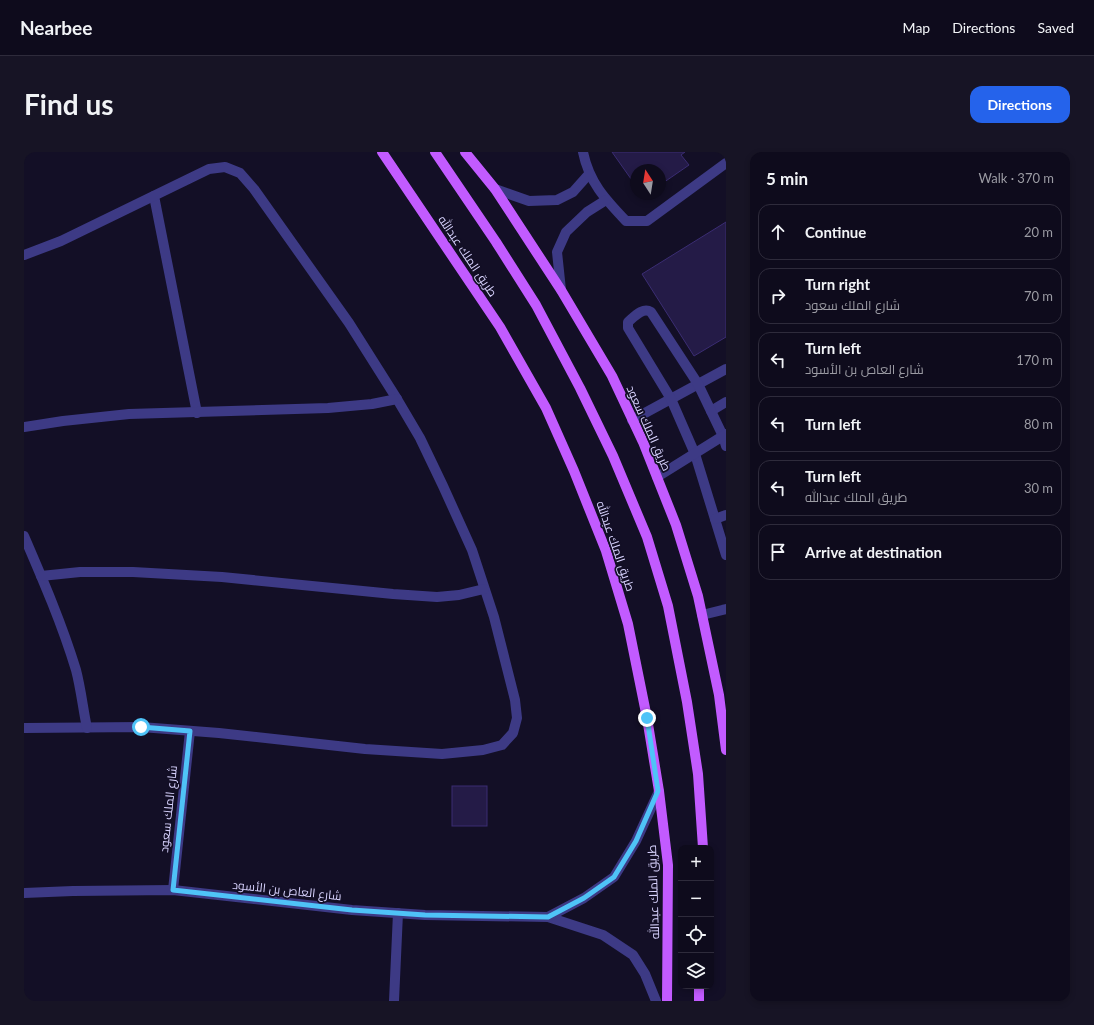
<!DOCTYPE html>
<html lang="en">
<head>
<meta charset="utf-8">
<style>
  body { margin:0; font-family:Lato,Cairo,sans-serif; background:#171425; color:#f1f3f6 }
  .controls { position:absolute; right:12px; bottom:12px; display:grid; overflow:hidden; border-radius:8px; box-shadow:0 2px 6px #0003 }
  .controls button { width:36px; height:36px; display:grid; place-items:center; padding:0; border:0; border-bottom:1px solid #2e2b3b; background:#0e0b1c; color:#f1f3f6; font:20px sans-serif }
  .compass { position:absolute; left:606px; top:12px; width:36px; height:36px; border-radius:50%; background:#0e0b1c; box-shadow:0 2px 6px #0003; rotate:348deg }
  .stop { position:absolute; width:12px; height:12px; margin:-9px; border:3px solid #4fc3f7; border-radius:50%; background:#fff }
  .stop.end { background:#4fc3f7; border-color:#fff; box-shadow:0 1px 4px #0008 }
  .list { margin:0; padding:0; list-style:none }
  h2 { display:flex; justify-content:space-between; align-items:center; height:52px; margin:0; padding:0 16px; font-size:17px }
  h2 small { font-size:13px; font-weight:400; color:#9b9ba3 }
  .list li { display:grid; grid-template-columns:26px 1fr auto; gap:12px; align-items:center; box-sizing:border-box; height:56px; margin:0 8px 8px; padding:0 8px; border:1px solid #2e2b3b; border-radius:12px }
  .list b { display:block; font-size:15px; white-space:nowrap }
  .list p { margin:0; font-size:13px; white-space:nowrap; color:#9b9ba3 }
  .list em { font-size:13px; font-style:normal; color:#9b9ba3 }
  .icon { flex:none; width:22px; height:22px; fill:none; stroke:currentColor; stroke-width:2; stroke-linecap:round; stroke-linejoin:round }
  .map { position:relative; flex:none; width:702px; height:849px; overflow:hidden; border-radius:12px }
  header { display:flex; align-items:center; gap:24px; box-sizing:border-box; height:56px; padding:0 20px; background:#0e0b1c; border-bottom:1px solid #2e2b3b }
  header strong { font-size:19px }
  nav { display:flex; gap:22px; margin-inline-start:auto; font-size:14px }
  .intro { display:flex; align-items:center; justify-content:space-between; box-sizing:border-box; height:96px; padding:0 24px }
  h1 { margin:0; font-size:28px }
  .button { padding:10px 18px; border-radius:12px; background:#2563eb; color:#fff; font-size:14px; font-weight:700 }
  main { display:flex; gap:24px; padding:0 24px }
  aside { flex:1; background:#0e0b1c; border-radius:12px; box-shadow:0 2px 6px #0003 }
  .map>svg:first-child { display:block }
  .building { fill:#241b47; stroke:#3b2d73 }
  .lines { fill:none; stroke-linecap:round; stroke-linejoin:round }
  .minor { stroke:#3d3a85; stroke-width:10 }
  .major { stroke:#c25bff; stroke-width:10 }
  .route { stroke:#4fc3f7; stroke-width:5 }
  .labels { text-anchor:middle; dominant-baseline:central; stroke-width:3.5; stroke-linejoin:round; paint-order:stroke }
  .street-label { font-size:12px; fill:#d9d4ff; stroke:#130f26 }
</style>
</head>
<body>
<header>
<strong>Nearbee</strong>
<nav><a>Map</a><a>Directions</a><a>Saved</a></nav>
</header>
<div class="intro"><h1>Find us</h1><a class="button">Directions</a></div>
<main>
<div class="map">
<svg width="702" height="849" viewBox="0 0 702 849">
  <rect width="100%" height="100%" fill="#130f26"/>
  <g class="building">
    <polygon points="588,0 661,0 657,3 665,13 636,33 636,18 612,18 612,34"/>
    <polygon points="702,70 702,185 670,204 618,122"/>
    <rect x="428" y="634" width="35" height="40"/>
  </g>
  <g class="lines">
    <g class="minor">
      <path d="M559 0C565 30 581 47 602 69H623L702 11"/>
      <polyline points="471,37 505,49 533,48 549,40 565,22"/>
      <polyline points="130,44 173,261"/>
      <polyline points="0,103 37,89 185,17 201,15 216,21 230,37 325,171 373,247 396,286 419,334 448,398 470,465 491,548 493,566 489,581 478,593 459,598 418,602 341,597 195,581 117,575 0,576"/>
      <polyline points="537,138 533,100 542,80 563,60 582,48"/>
      <polyline points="687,259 702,250"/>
      <polyline points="608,268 702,217"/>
      <polyline points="0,275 39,269 105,262 304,256 348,252 373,247"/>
      <path d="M702 294 699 284 674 232 627 160C619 155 611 164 604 170V176L647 247 671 302 702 403"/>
      <polyline points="633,325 702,282"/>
      <polyline points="691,367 702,363"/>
      <path d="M0 384C19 428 38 472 52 518 57 537 59 557 63 576"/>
      <polyline points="17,424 56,420 109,420 198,425 369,442 413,445 435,443 460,437"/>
      <polyline points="678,463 702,457"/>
      <polyline points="149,738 166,579"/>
      <polyline points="0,741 49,739 149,738 328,758 401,763 524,765 579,783 609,803 621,822 632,849"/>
      <polyline points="524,765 560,746 590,725 612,689 635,639"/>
      <polyline points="370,849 374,761"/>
    </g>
    <g class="major">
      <polyline points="358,0 476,175 522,256 550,319 582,399 604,472 623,566 635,639 644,713 643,849"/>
      <polyline points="411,0 472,90 512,153 556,236 589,304 623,385 644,454 663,550 674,622 679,696"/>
      <polyline points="441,0 471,37 537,138 588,224 619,290 652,373 674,444 695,543 702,598"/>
      <polyline points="675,849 675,834"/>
    </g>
  </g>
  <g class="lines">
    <polyline class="route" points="117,575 166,579 149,738 328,758 401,763 524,765 560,746 590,725 612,689 634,639 623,566"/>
  </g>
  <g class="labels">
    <g class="street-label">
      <text transform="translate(444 104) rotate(56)">طريق الملك عبدالله</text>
      <text transform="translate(625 276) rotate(66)">طريق الملك سعود</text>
      <text transform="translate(592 394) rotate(71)">طريق الملك عبدالله</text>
      <text transform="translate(144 657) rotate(-84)">شارع الملك سعود</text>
      <text transform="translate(263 738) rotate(6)">شارع العاص بن الأسود</text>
      <text transform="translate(629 740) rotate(-92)">طريق الملك عبدالله</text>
    </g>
  </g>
</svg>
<div class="controls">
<button>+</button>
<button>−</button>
<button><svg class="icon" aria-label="locate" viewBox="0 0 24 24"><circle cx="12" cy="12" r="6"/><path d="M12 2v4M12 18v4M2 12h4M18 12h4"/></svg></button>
<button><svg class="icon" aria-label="layers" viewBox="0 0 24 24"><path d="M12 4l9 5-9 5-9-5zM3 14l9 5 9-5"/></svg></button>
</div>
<svg class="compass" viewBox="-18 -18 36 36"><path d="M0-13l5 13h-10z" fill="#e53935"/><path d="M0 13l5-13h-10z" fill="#9b9ba3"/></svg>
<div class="stop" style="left:117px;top:575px"></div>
<div class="stop end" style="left:623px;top:566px"></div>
</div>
<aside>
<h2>5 min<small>Walk · 370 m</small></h2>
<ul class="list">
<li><svg class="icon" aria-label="ahead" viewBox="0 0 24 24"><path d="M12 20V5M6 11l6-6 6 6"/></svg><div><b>Continue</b></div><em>20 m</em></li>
<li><svg class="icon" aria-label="right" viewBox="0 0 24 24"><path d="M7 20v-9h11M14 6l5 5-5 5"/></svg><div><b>Turn right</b><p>شارع الملك سعود</p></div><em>70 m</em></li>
<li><svg class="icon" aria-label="left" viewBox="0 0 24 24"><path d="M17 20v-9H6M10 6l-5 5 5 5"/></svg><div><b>Turn left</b><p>شارع العاص بن الأسود</p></div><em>170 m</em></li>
<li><svg class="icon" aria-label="left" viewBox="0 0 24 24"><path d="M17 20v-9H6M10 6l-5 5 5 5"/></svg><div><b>Turn left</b></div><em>80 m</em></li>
<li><svg class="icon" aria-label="left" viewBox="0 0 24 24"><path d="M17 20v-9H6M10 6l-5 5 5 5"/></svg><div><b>Turn left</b><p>طريق الملك عبدالله</p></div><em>30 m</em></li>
<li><svg class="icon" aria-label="arrive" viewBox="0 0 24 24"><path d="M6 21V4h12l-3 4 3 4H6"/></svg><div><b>Arrive at destination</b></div></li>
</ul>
</aside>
</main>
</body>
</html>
